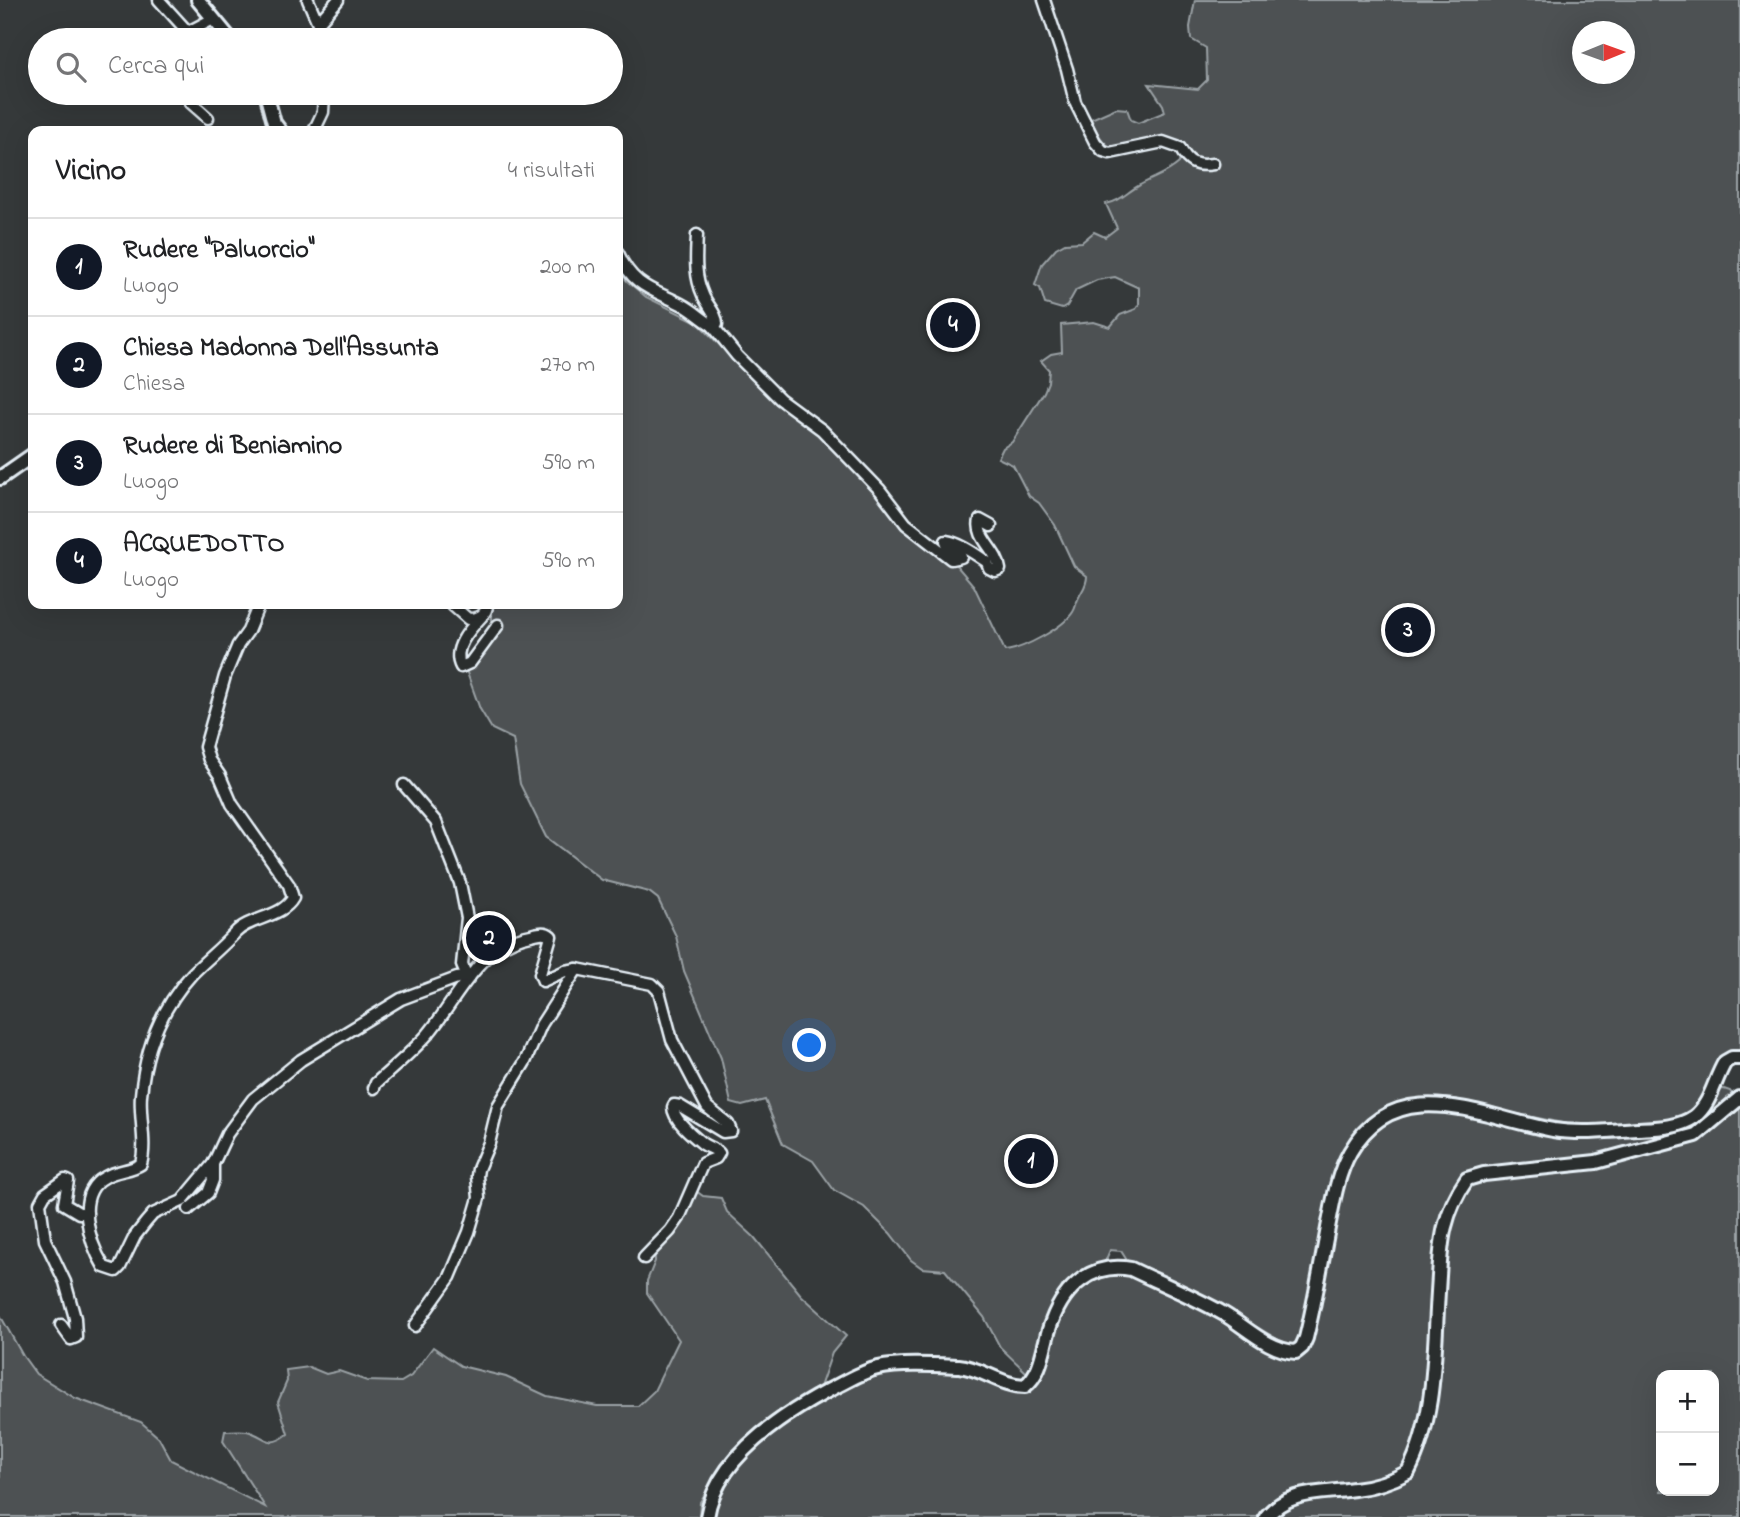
<!DOCTYPE html>
<html lang="it">
<head>
<meta charset="utf-8">
<style>
  body { margin:0; font-family:"Indie Flower",sans-serif; background:#f2f2f2; color:#202124 }
  .controls { position:absolute; right:21px; bottom:21px; display:grid; overflow:hidden; border-radius:14px; box-shadow:0 7px 28px #0002 }
  .controls button { width:63px; height:63px; display:grid; place-items:center; padding:0; border:0; border-bottom:2px solid #e0e0e0; background:#fff; color:#202124; font:35px sans-serif }
  .compass { position:absolute; left:1572px; top:21px; width:63px; height:63px; border-radius:50%; background:#fff; box-shadow:0 7px 28px #0002; rotate:89deg }
  .you { position:absolute; left:810px; top:1046px; width:24px; height:24px; margin:-18px; border:5px solid #fff; border-radius:50%; background:#1a73e8; box-shadow:0 0 0 10px #1a73e833 }
  .badge { display:grid; place-items:center; width:46px; height:46px; border-radius:50%; background:#111827; color:#fff; font-size:23px; font-weight:700 }
  .pin { position:absolute; translate:-50% -50%; border:4px solid #fff; box-shadow:0 2px 7px #0006 }
  .list { margin:0; padding:0; list-style:none }
  h2 { display:flex; justify-content:space-between; align-items:center; height:91px; margin:0; padding:0 28px; font-size:30px }
  h2 small { font-size:23px; font-weight:400; color:#757577 }
  .list li { display:grid; grid-template-columns:46px 1fr auto; gap:21px; align-items:center; box-sizing:border-box; height:98px; padding:0 28px; border-top:2px solid #e0e0e0 }
  .list b { display:block; font-size:26px; white-space:nowrap }
  .list p { margin:0; font-size:23px; white-space:nowrap; color:#757577 }
  .list em { font-size:23px; font-style:normal; color:#757577 }
  .icon { flex:none; width:38px; height:38px; fill:none; stroke:currentColor; stroke-width:2; stroke-linecap:round; stroke-linejoin:round }
  .map { position:relative; flex:none; width:1740px; height:1517px; overflow:hidden }
  .search { position:absolute; background:#fff; box-shadow:0 7px 28px #0002; left:28px; top:28px; width:595px; height:77px; display:flex; align-items:center; gap:18px; box-sizing:border-box; padding:0 24px; border-radius:38px; color:#757577; font-size:26px }
  .panel { position:absolute; background:#fff; box-shadow:0 7px 28px #0002; left:28px; top:126px; width:595px; height:483px; border-radius:14px }
  .map>svg:first-child { display:block }
  .green { fill:#4d5152; stroke:#9aa1a5; stroke-width:2; fill-rule:evenodd }
  .lines { fill:none; stroke-linecap:round; stroke-linejoin:round }
  .minor-casing { stroke:#e8f1f8; stroke-width:15 }
  .tertiary-casing { stroke:#e8f1f8; stroke-width:18 }
  .minor { stroke:#2a2d2e; stroke-width:10 }
  .tertiary { stroke:#2a2d2e; stroke-width:12 }
</style>
</head>
<body>
<div class="map">
<svg width="1740" height="1517" viewBox="0 0 1740 1517">
  <rect width="100%" height="100%" fill="#35393a"/>
  <filter id="ink" filterUnits="userSpaceOnUse"><feTurbulence type="fractalNoise" baseFrequency=".0143" numOctaves="2"/><feDisplacementMap in="SourceGraphic" scale="14" xChannelSelector="R" yChannelSelector="G"/><feConvolveMatrix kernelMatrix="1 2 1 2 8 2 1 2 1" color-interpolation-filters="sRGB"/></filter>
  <g filter="url(#ink)">
    <g class="green">
      <path d="M1195 0H1740V1050L1722 1057 1715 1066 1697 1107 1681 1118 1668 1121 1598 1125 1562 1123 1474 1105 1391 1107 1376 1114 1352 1140 1303 1336 1295 1346H1289L1209 1299 1128 1262 1121 1251 1110 1250 1105 1262 1085 1268 1062 1286 1028 1374 1000 1347 984 1317 945 1270 922 1268 911 1260 890 1233 864 1207 834 1190 813 1161 783 1144 765 1100 742 1106 731 1103 721 1058 684 971 676 936 658 899 649 892 602 880 546 837 520 784 513 739 492 729 480 709 466 670 476 664 479 657 492 622V604H618V269L627 281 646 297 697 322 751 377 785 408 813 426 865 480 900 524 951 559 974 586 1005 651C1023 649 1063 628 1073 612 1076 608 1076 602 1079 597 1083 589 1087 585 1087 576L1074 566 1055 525 1039 503 1029 496 1013 465 998 458 1003 448 1012 442 1044 392 1048 382 1049 370 1041 361 1051 354 1062 352 1061 325 1094 322 1110 327 1120 315 1136 309 1139 304V288L1115 277 1097 280 1076 290 1067 306 1062 309 1045 304 1040 288 1035 285 1042 264 1056 248 1065 243 1082 242 1094 232 1105 237 1117 228 1106 204C1121 201 1127 192 1140 185 1154 177 1167 174 1179 163L1180 153 1174 144C1132 151 1110 167 1091 119L1116 108 1127 109 1131 120 1138 123 1165 112 1163 105 1149 84 1198 89 1207 80 1206 48 1191 39 1190 27ZM1582 32H1624V74H1582Z"/>
      <path d="M1724 1089 1730 1091 1734 1097 1695 1130 1595 1157 1483 1169 1464 1174 1450 1195 1437 1230 1427 1381 1414 1447 1403 1468 1378 1478 1354 1484 1307 1488 1287 1494 1269 1505 1259 1517H713C721 1459 793 1415 841 1390 854 1384 866 1376 880 1373 901 1369 950 1370 971 1374 990 1377 1009 1385 1027 1391L1036 1384 1040 1377C1053 1334 1067 1265 1127 1274 1139 1276 1154 1286 1165 1292 1188 1302 1211 1312 1232 1326 1252 1339 1273 1357 1298 1358L1306 1351 1347 1173 1364 1141 1382 1123 1394 1117 1417 1112 1444 1110 1519 1127 1676 1128 1718 1090Z"/>
      <path d="M1740 1103V1517H1272L1291 1503 1380 1488 1424 1451 1447 1232 1458 1199 1470 1183 1597 1166 1698 1139ZM1661 1375H1714V1491H1661Z"/>
      <path d="M696 1191 703 1196 721 1198 727 1212 754 1237 801 1295 846 1336 832 1353 820 1387 789 1406 740 1445 713 1480 700 1502 699 1517H0V1315L23 1356 36 1374 75 1398 141 1422 159 1438 171 1460 265 1507 223 1441 225 1431C231 1431 241 1430 247 1431 267 1436 267 1450 288 1434L278 1402 287 1381 286 1370 309 1367 326 1374 339 1371 367 1381 401 1382 411 1376 433 1347 461 1366 506 1377 547 1396 597 1406H638L654 1391 679 1340 647 1293V1281L655 1261 654 1239 669 1227Z"/>
    </g>
    <g class="lines">
      <g class="minor-casing">
        <g id="minor">
          <polyline points="159,0 188,32"/>
          <polyline points="308,0 318,23 322,40"/>
          <path d="M1044 0 1067 69 1075 102 1095 142 1103 151 1110 153 1163 142 1180 148C1188 163 1196 167 1213 164"/>
          <polyline points="318,23 338,0"/>
          <polyline points="173,40 213,19"/>
          <polyline points="188,93 192,97 191,103 208,118"/>
          <polyline points="314,131 323,112 324,93"/>
          <path d="M618 253C633 288 655 290 685 306 694 311 702 319 712 325L717 324C717 314 707 305 703 295 694 275 696 256 697 235"/>
          <path d="M712 325 737 356 780 399 822 430 880 490 906 524 951 559 961 557 948 546 946 541C960 543 975 554 987 562L989 568 995 571 1000 569C998 551 975 538 980 520L991 526"/>
          <path d="M451 604 468 619C479 619 487 615 487 604"/>
          <path d="M482 616C470 629 451 649 461 667L470 663 498 625"/>
          <path d="M374 1088 376 1083C394 1067 412 1052 428 1034 459 997 478 945 531 935 539 933 545 931 551 936L540 974 543 981 565 971 577 969 652 984 659 991 672 1040 707 1107 728 1124 731 1131 723 1132 680 1106 674 1105 673 1107C673 1120 693 1136 703 1144 709 1148 714 1148 719 1153L716 1158 703 1163 679 1218 670 1231 644 1258"/>
          <path d="M213 1164 182 1201 153 1214 146 1222 135 1236 120 1267 116 1271 104 1267C90 1244 73 1194 105 1177 116 1170 131 1171 141 1164 147 1142 139 1117 141 1095 145 1049 161 1008 192 974 206 960 221 948 235 933 249 917 282 918 293 898L289 885 232 804 220 776 209 760 205 747 225 676 238 645 248 631 259 604"/>
          <polyline points="189,1209 208,1193 213,1180 213,1164 227,1134 253,1099 301,1060 401,999 457,978 467,977 462,965 467,918 460,883 436,822 404,785"/>
          <polyline points="61,1325 71,1339 76,1337 75,1318 65,1282 45,1240 40,1203 45,1194 65,1180 68,1181 64,1204 79,1213 87,1213"/>
          <polyline points="415,1326 450,1277 469,1232 479,1198 477,1176 478,1169 489,1143 498,1106 525,1062 541,1025 577,969"/>
        </g>
      </g>
      <g class="tertiary-casing">
        <g id="tertiary">
          <polyline points="198,0 231,40"/>
          <polyline points="266,93 274,123 280,131"/>
          <polyline points="0,478 33,455"/>
          <path d="M707 1517C716 1456 788 1411 839 1385 851 1379 864 1371 878 1368 901 1363 935 1365 959 1366 982 1368 1002 1386 1025 1386 1044 1371 1043 1342 1052 1321 1065 1286 1093 1262 1131 1269 1162 1284 1194 1297 1224 1314 1246 1327 1269 1351 1296 1352L1302 1347 1306 1338C1315 1302 1321 1265 1328 1228 1333 1203 1337 1175 1350 1152 1397 1070 1484 1118 1553 1130 1580 1134 1610 1131 1637 1129 1656 1128 1678 1128 1694 1117 1711 1104 1714 1080 1725 1062L1732 1058H1740"/>
          <path d="M1266 1517C1289 1489 1323 1494 1354 1489 1372 1487 1392 1481 1408 1472 1436 1418 1434 1352 1438 1292 1441 1247 1440 1218 1467 1179L1484 1174 1596 1162 1696 1135 1740 1098"/>
        </g>
      </g>
      <use href="#minor" class="minor"/>
      <use href="#tertiary" class="tertiary"/>
    </g>
  </g>
</svg>
<div class="controls">
<button>+</button>
<button>−</button>
</div>
<svg class="compass" viewBox="-18 -18 36 36"><path d="M0-13l5 13h-10z" fill="#e53935"/><path d="M0 13l5-13h-10z" fill="#757577"/></svg>
<div class="you"></div>
<div class="pin badge" style="left:1031px;top:1161px">1</div>
<div class="pin badge" style="left:489px;top:938px">2</div>
<div class="pin badge" style="left:1408px;top:630px">3</div>
<div class="pin badge" style="left:953px;top:325px">4</div>
<div class="search"><svg class="icon" aria-label="search" viewBox="0 0 24 24"><circle cx="10" cy="10" r="6"/><path d="M15 15l6 6"/></svg>Cerca qui</div>
<section class="panel">
<h2>Vicino<small>4 risultati</small></h2>
<ul class="list">
<li><span class="badge">1</span><div><b>Rudere &quot;Paluorcio&quot;</b><p>Luogo</p></div><em>200 m</em></li>
<li><span class="badge">2</span><div><b>Chiesa Madonna Dell'Assunta</b><p>Chiesa</p></div><em>270 m</em></li>
<li><span class="badge">3</span><div><b>Rudere di Beniamino</b><p>Luogo</p></div><em>590 m</em></li>
<li><span class="badge">4</span><div><b>ACQUEDOTTO</b><p>Luogo</p></div><em>590 m</em></li>
</ul>
</section>
</div>
</body>
</html>
